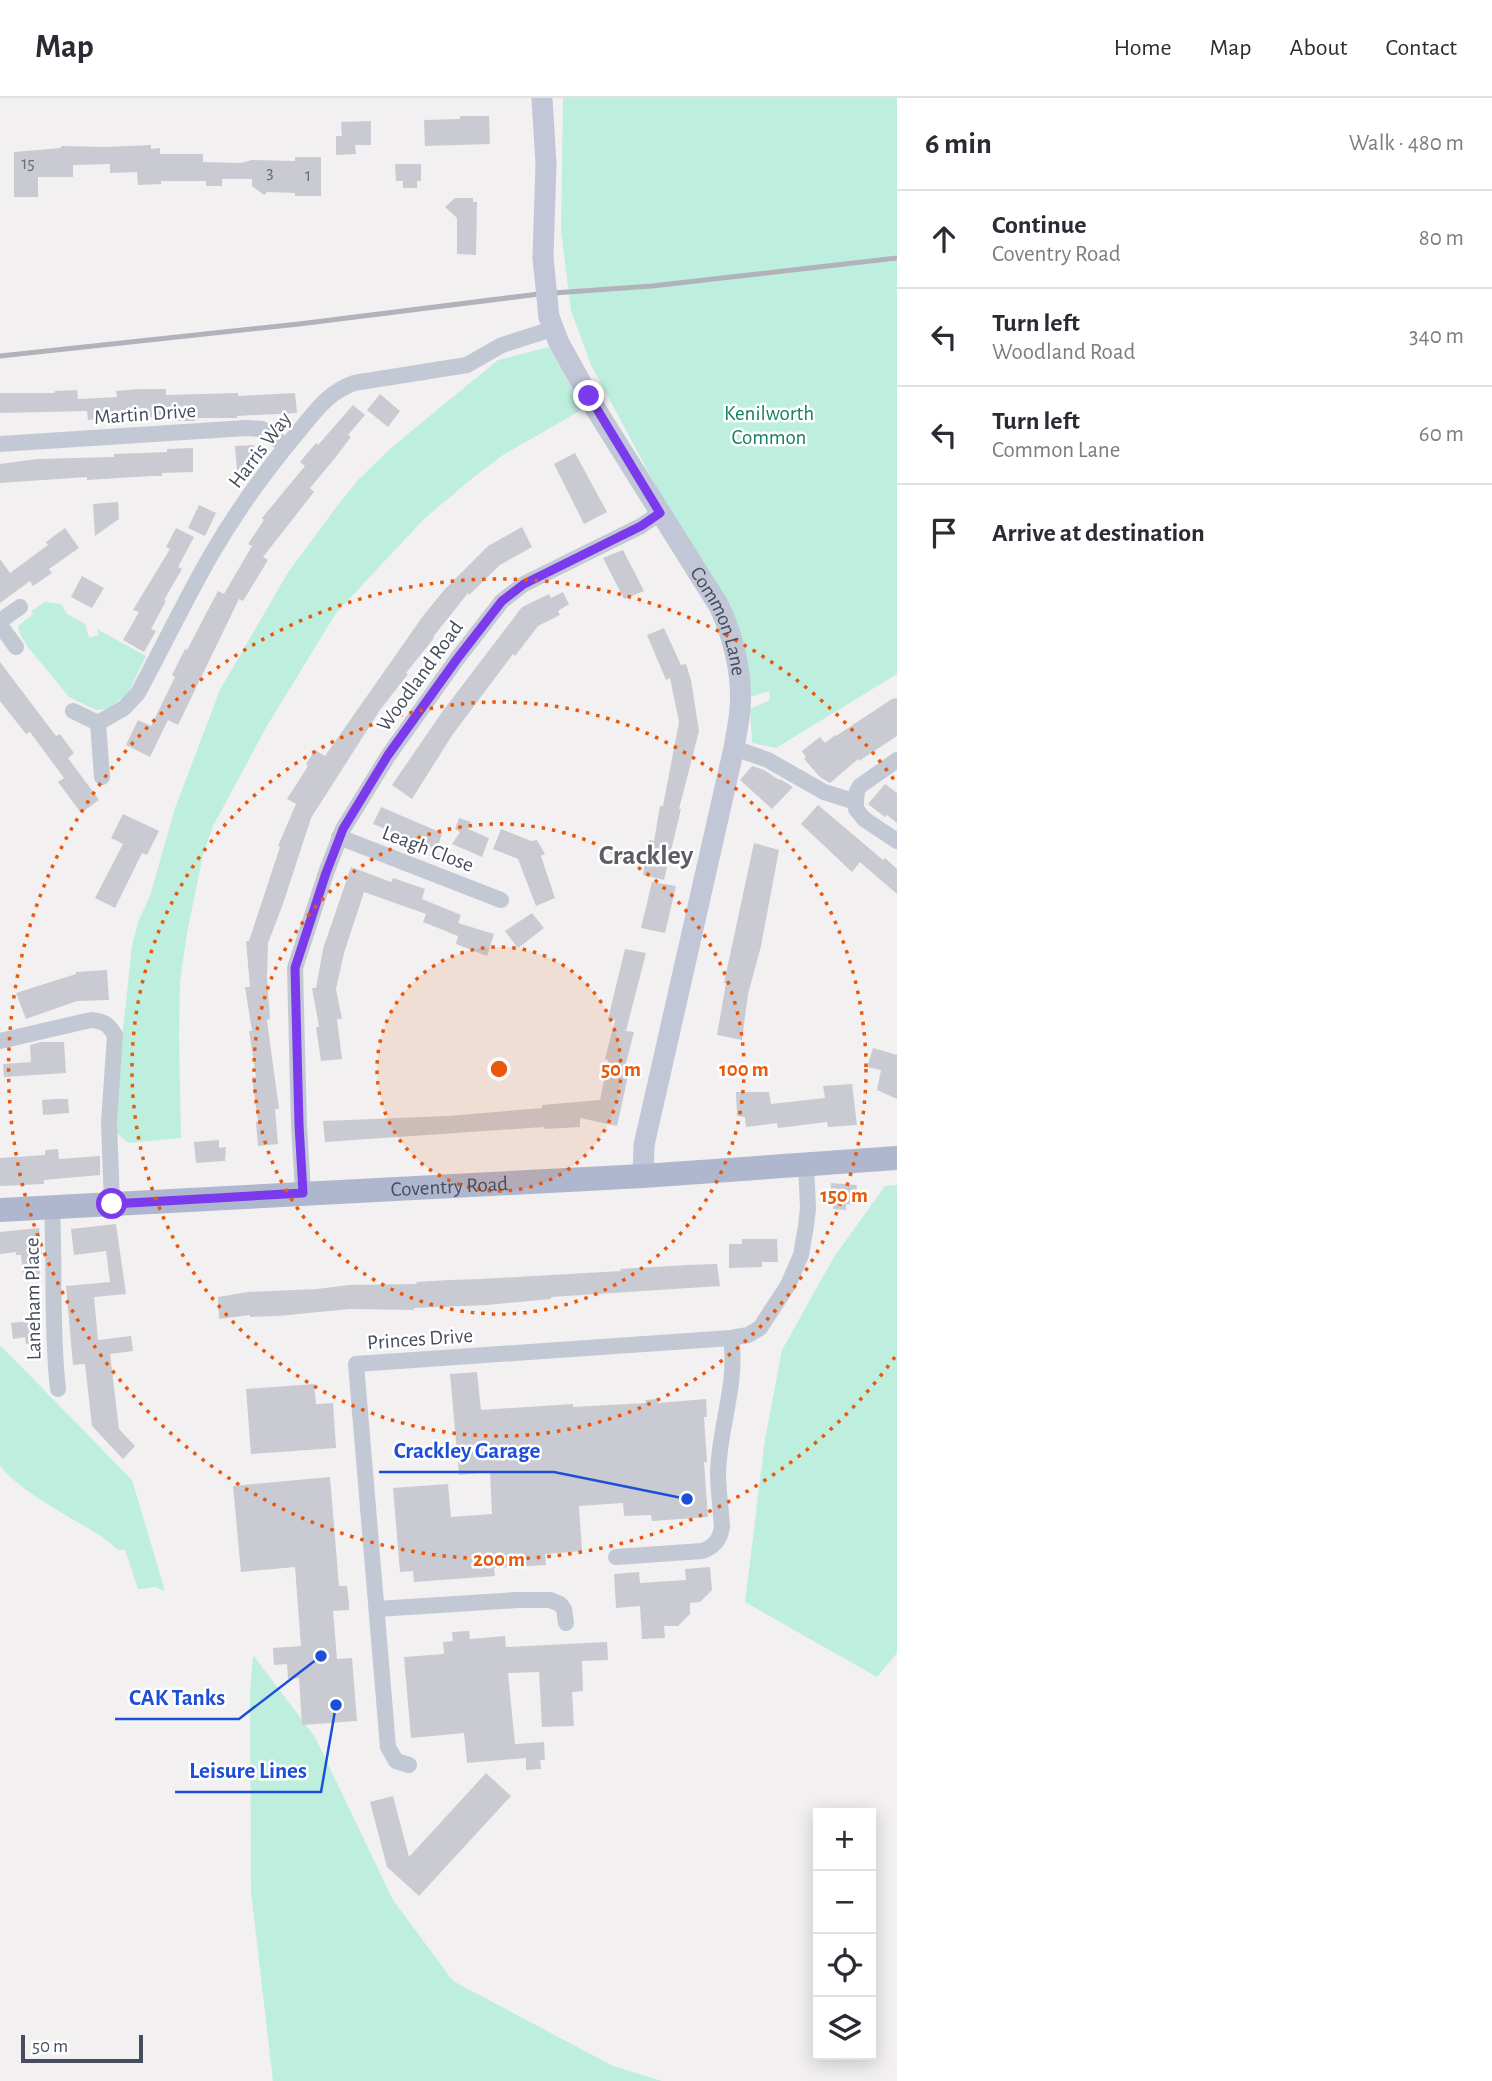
<!DOCTYPE html>
<html lang="en">
<head>
<meta charset="utf-8">
<style>
  body { margin:0; font-family:"Alegreya Sans",sans-serif; background:#f7f7f7; color:#2b2b33 }
  .controls { position:absolute; right:21px; bottom:21px; display:grid; overflow:hidden; border-radius:0px; box-shadow:0 4px 18px #0003 }
  .controls button { width:63px; height:63px; display:grid; place-items:center; padding:0; border:0; border-bottom:2px solid #e1e1e2; background:#fff; color:#2b2b33; font:35px sans-serif }
  .scale { position:absolute; left:21px; bottom:18px; width:122px; box-sizing:border-box; padding-left:7px; border:4px solid #474d5d; border-top:0; font-size:19px; line-height:24px; white-space:nowrap; color:#474d5d; -webkit-text-stroke:5px #fff; paint-order:stroke }
  .stop { position:absolute; width:21px; height:21px; margin:-16px; border:5px solid #7c3aed; border-radius:50%; background:#fff }
  .stop.end { background:#7c3aed; border-color:#fff; box-shadow:0 2px 7px #0008 }
  .list { margin:0; padding:0; list-style:none }
  h2 { display:flex; justify-content:space-between; align-items:center; height:91px; margin:0; padding:0 28px; font-size:30px }
  h2 small { font-size:23px; font-weight:400; color:#7c7c81 }
  .list li { display:grid; grid-template-columns:46px 1fr auto; gap:21px; align-items:center; box-sizing:border-box; height:98px; padding:0 28px; border-top:2px solid #e1e1e2 }
  .list b { display:block; font-size:26px; white-space:nowrap }
  .list p { margin:0; font-size:23px; white-space:nowrap; color:#7c7c81 }
  .list em { font-size:23px; font-style:normal; color:#7c7c81 }
  .icon { flex:none; width:38px; height:38px; fill:none; stroke:currentColor; stroke-width:2; stroke-linecap:round; stroke-linejoin:round }
  .map { position:relative; flex:none; width:897px; height:1983px; overflow:hidden }
  header { display:flex; align-items:center; gap:42px; box-sizing:border-box; height:98px; padding:0 35px; background:#fff; border-bottom:2px solid #e1e1e2 }
  header strong { font-size:33px }
  nav { display:flex; gap:38px; margin-inline-start:auto; font-size:24px }
  main { display:flex }
  aside { flex:1; background:#fff }
  .map>svg:first-child { display:block }
  .green { fill:#beefde }
  .building { fill:#cacbd2 }
  .lines { fill:none; stroke-linecap:round; stroke-linejoin:round }
  .street { stroke:#c3c8d5; stroke-width:16 }
  .secondary { stroke:#c2c7d8; stroke-width:21 }
  .primary { stroke:#afb7ce; stroke-width:24 }
  .rail { stroke:#b2b3ba; stroke-width:5 }
  .secondary-bridge { stroke:#c2c7d8; stroke-width:21 }
  .route { stroke:#7c3aed; stroke-width:9 }
  .ring { fill:none; stroke:#e8590c; stroke-width:3.5; stroke-dasharray:3.5 7 }
  .labels { text-anchor:middle; dominant-baseline:central; stroke-width:5; stroke-linejoin:round; paint-order:stroke }
  .number-label { font-size:18px; fill:#686c7a }
  .park-label { font-size:21px; fill:#178066; stroke:#fff }
  .street-label { font-size:21px; fill:#474d5d; stroke:#fff }
  .district-label { font-size:28px; font-weight:bold; fill:#5c5e65; stroke:#fff }
  .centre { fill:#e8590c; stroke:#fff; stroke-width:3.5 }
  .ring-label { font-size:21px; text-anchor:middle; font-weight:bold; fill:#e8590c; stroke:#fff; stroke-width:5; stroke-linejoin:round; paint-order:stroke }
  .leader { fill:none; stroke:#1d4ed8; stroke-width:2.5 }
  .callout-dot { fill:#1d4ed8; stroke:#fff; stroke-width:2.5 }
  .callout-label { font-size:23px; text-anchor:middle; font-weight:bold; fill:#1d4ed8; stroke:#fff; stroke-width:5; stroke-linejoin:round; paint-order:stroke }
</style>
</head>
<body>
<header>
<strong>Map</strong>
<nav><a>Home</a><a>Map</a><a>About</a><a>Contact</a></nav>
</header>
<main>
<div class="map">
<svg width="897" height="1983" viewBox="0 0 897 1983">
  <rect width="100%" height="100%" fill="#f2f0f0"/>
  <g class="green">
    <polygon points="563,0 897,0 897,576 776,650 752,645 750,611 770,602 769,593 750,599 745,560 731,509 657,390 591,267 571,213 561,133"/>
    <polygon points="549,249 583,311 503,357 475,378 424,421 336,515 267,628 213,728 203,757 187,835 180,884 179,940 181,1040 129,1045 115,1034 119,968 132,848 138,824 150,798 175,710 220,592 287,476 337,408 359,381 392,349 498,262"/>
    <polygon points="45,504 61,506 67,516 85,526 89,540 99,537 97,531 146,558 128,595 108,611 96,612 69,599 28,549 20,536 18,528 33,516 31,513"/>
    <polygon points="897,1087 897,1555 877,1579 745,1504 765,1341 782,1252 834,1159 885,1088"/>
    <path d="M0 1247 132 1382 165 1493 155 1489 138 1491 125 1452H118C104 1438 89 1431 72 1421 47 1406 19 1390 0 1368Z"/>
    <polygon points="253,1557 315,1639 393,1802 453,1883 613,1968 662,1983 273,1983 251,1794 250,1595"/>
  </g>
  <g class="building">
    <polygon points="460,18 489,18 490,46 425,48 424,22 460,21"/>
    <polygon points="371,23 371,47 355,47 356,56 336,57 336,38 342,38 341,24"/>
    <polygon points="151,47 151,51 160,50 160,56 203,56 203,64 241,65 252,62 295,63 295,59 321,59 321,98 295,98 295,95 267,94 264,97 252,88 252,81 222,81 222,88 206,88 206,83 161,83 161,86 138,87 137,74 110,75 110,66 73,67 73,79 38,79 38,99 14,99 14,54 61,50 61,48 106,49"/>
    <polygon points="395,66 421,66 421,83 417,83 417,90 403,90 403,83 396,83"/>
    <polygon points="455,100 473,100 473,104 477,104 476,157 457,156 457,120 445,109"/>
    <polygon points="138,291 166,291 166,297 238,295 238,298 295,295 297,315 237,318 237,320 195,320 195,323 173,323 173,319 144,319 144,310 112,314 113,319 88,322 87,313 0,315 0,295 55,295 55,293 77,292 78,301 117,299 116,293"/>
    <polygon points="380,296 400,313 388,329 367,312"/>
    <polygon points="353,307 365,317 348,337 351,339 335,360 310,390 314,394 263,459 268,462 243,503 239,501 178,627 168,622 150,659 126,647 138,622 151,628 175,579 172,577 185,551 187,552 218,493 224,496 252,448 248,446 264,422 262,420 305,368 300,364 316,345 318,347"/>
    <polygon points="254,347 256,371 237,373 235,348"/>
    <polygon points="193,350 193,374 162,375 162,378 151,378 87,382 87,379 0,385 0,366 37,361 114,359 114,356 167,354 167,351"/>
    <polygon points="575,355 607,414 584,426 554,366"/>
    <polygon points="118,404 119,421 95,438 93,406"/>
    <polygon points="199,407 216,415 205,438 188,430"/>
    <polygon points="522,429 532,449 500,467 469,497 468,495 433,539 434,540 406,575 408,576 380,612 311,720 283,806 268,845 267,879 270,921 267,922 279,1011 275,1011 278,1046 258,1048 256,1024 258,1024 252,979 256,979 249,933 252,933 245,889 250,889 246,843 249,843 280,749 278,748 296,706 287,701 308,668 306,666 315,652 325,658 423,518 445,491 488,448"/>
    <polygon points="65,430 79,450 49,471 52,475 33,488 30,483 0,505 0,461 10,475 48,447 46,444"/>
    <polygon points="176,430 194,439 178,469 182,471 164,502 166,503 151,531 156,533 144,554 123,542 139,514 133,512 170,451 166,449"/>
    <polygon points="623,452 644,493 624,501 603,460"/>
    <polygon points="82,478 104,490 92,510 71,499"/>
    <polygon points="563,494 569,506 558,513 560,517 538,528 515,558 513,556 453,636 412,701 392,687 442,614 522,509 549,496 551,500"/>
    <polygon points="664,530 681,567 686,566 691,582 699,633 679,711 681,711 664,782 643,777 649,742 654,743 660,708 663,708 679,624 670,580 666,582 647,537"/>
    <polygon points="0,564 56,638 60,636 74,655 68,660 99,702 81,715 58,684 64,680 30,634 26,636 0,603"/>
    <polygon points="897,600 897,638 859,663 858,661 830,685 820,679 804,661 806,659 802,653 820,639 825,645 835,637 836,638 892,601"/>
    <polygon points="752,668 764,672 779,682 780,681 793,689 772,711 740,682"/>
    <polygon points="885,686 897,695 897,725 887,717 885,719 868,706"/>
    <polygon points="818,707 883,762 885,760 897,771 897,796 860,764 852,774 801,726"/>
    <polygon points="381,709 442,735 437,752 373,726"/>
    <polygon points="123,716 159,733 147,757 142,755 115,810 95,800 123,746 111,740"/>
    <polygon points="459,720 471,724 468,731 489,740 482,759 452,746 460,734 455,731"/>
    <polygon points="501,731 531,743 537,742 545,756 541,758 555,800 536,808 518,761 493,751"/>
    <polygon points="754,745 779,752 761,848 748,896 742,942 717,937 726,885 724,885"/>
    <polygon points="351,769 391,784 393,780 425,791 422,801 461,817 458,825 494,836 487,858 456,846 458,838 423,824 426,816 364,794 344,855 336,891 342,921 337,921 342,961 321,963 316,929 319,929 312,890 316,890 323,851"/>
    <polygon points="652,784 676,788 665,835 641,830"/>
    <polygon points="532,815 544,830 518,850 505,833"/>
    <polygon points="625,851 646,855 626,933 634,934 623,977 628,978 617,1028 580,1020 580,1029 545,1031 544,1029 325,1044 323,1023 447,1018 542,1010 542,1007 600,1002 608,962 605,961 615,922 608,921"/>
    <polygon points="107,872 109,902 77,903 26,921 16,895 76,876 76,874"/>
    <polygon points="41,944 64,944 66,975 4,979 3,966 31,964 30,947"/>
    <polygon points="873,950 897,957 897,1001 877,992 881,972 867,969"/>
    <polygon points="852,986 857,1027 828,1029 827,1024 778,1030 777,1025 746,1029 745,1019 737,1018 736,994 769,994 771,1006 825,1000 823,988"/>
    <polygon points="54,1001 68,1001 69,1015 43,1017 42,1002"/>
    <polygon points="219,1042 219,1050 226,1049 225,1063 196,1065 194,1044"/>
    <polygon points="58,1051 59,1061 100,1058 100,1077 44,1082 44,1086 0,1088 0,1060 45,1057 45,1052"/>
    <polygon points="831,1085 857,1087 855,1107 846,1106 846,1112 833,1111 834,1103 830,1103"/>
    <polygon points="116,1126 126,1196 94,1199 98,1242 131,1238 133,1253 110,1256 119,1331 135,1348 123,1361 92,1328 85,1266 73,1267 66,1188 110,1184 106,1153 74,1157 71,1131"/>
    <polygon points="39,1130 42,1155 38,1156 40,1176 23,1178 21,1157 16,1157 16,1154 0,1156 0,1134"/>
    <polygon points="742,1141 777,1141 778,1164 762,1164 762,1169 729,1170 729,1146 742,1146"/>
    <polygon points="717,1166 720,1188 551,1199 551,1201 487,1207 414,1210 414,1212 350,1211 278,1218 250,1219 250,1217 219,1221 218,1199 248,1194 317,1191 349,1187 417,1186 416,1184 450,1182 480,1181 621,1173 620,1171 688,1167"/>
    <polygon points="38,1222 41,1244 26,1246 25,1239 13,1241 11,1225"/>
    <polygon points="477,1274 481,1312 573,1306 573,1309 646,1305 645,1302 658,1301 658,1305 706,1301 707,1319 704,1319 707,1364 704,1364 708,1419 652,1423 651,1417 624,1418 623,1405 579,1408 582,1453 545,1456 546,1467 494,1470 495,1478 414,1484 413,1473 400,1474 393,1390 448,1386 451,1419 492,1416 490,1374 459,1377 450,1276"/>
    <polygon points="314,1286 316,1306 333,1305 336,1350 251,1356 246,1291"/>
    <polygon points="330,1379 339,1488 347,1488 349,1505 349,1512 333,1513 337,1561 352,1560 357,1623 302,1627 299,1580 288,1581 287,1566 274,1567 273,1550 301,1548 295,1469 241,1474 233,1388"/>
    <polygon points="710,1469 712,1492 700,1504 690,1505 690,1516 678,1528 664,1528 665,1540 642,1541 640,1508 616,1510 614,1476 639,1474 640,1485 686,1482 685,1471"/>
    <polygon points="469,1533 470,1541 505,1538 506,1549 607,1544 608,1562 582,1563 583,1593 572,1594 574,1628 542,1629 539,1574 508,1575 515,1646 544,1644 545,1662 540,1662 541,1671 526,1672 526,1660 467,1665 464,1635 411,1640 404,1559 444,1556 443,1544 453,1543 452,1534"/>
    <polygon points="486,1675 511,1698 419,1798 387,1769 370,1704 393,1698 409,1759"/>
  </g>
  <g class="lines">
    <g class="street">
      <polyline points="0,346 246,330 262,331 286,348"/>
      <polyline points="0,523 20,509"/>
      <polyline points="0,527 16,549"/>
      <path d="M73 613 98 625 124 610 138 595C163 549 185 502 211 457 236 414 266 372 298 334 316 313 327 295 354 285L467 267 502 247 552 231"/>
      <polyline points="98,625 102,679"/>
      <polyline points="734,650 768,662 824,694 856,704 856,711 864,721 897,743"/>
      <polyline points="856,704 857,693 860,688 897,662"/>
      <polyline points="339,739 501,802"/>
      <path d="M0 943 91 922C104 923 108 926 115 937L109 1024 112 1106"/>
      <polyline points="303,1095 299,1027 295,870 326,775 343,731 388,658 457,561 502,503 524,486 641,428 660,415"/>
      <path d="M52 1110C55 1170 51 1231 58 1291"/>
      <path d="M616 1459 702 1453C714 1449 720 1442 722 1429 721 1411 718 1392 718 1375 719 1329 738 1286 731 1240"/>
      <polyline points="377,1511 518,1502 550,1502 560,1506 564,1511 566,1525"/>
      <polyline points="409,1667 396,1663 388,1649 356,1266 731,1240 748,1237 760,1230 788,1187 801,1157 806,1128 808,1110 806,1066"/>
    </g>
    <g class="secondary">
      <polyline points="542,0 546,66 543,160"/>
      <path id="s1" d="M549 219 559 245 595 310 719 508C733 537 743 578 740 611 739 624 736 637 734 650L644 1047 643 1078"/>
    </g>
    <path class="primary" id="s2" d="M0 1112 643 1078 897 1060"/>
    <polyline class="rail" points="0,258 299,226 539,196 652,188 897,160"/>
    <polyline class="secondary-bridge" points="543,160 549,219"/>
  </g>
  <g class="lines">
    <polyline class="route" points="112,1106 303,1095 299,1027 295,870 326,775 343,731 388,657 457,561 502,503 524,486 641,428 660,415 589,298"/>
  </g>
  <circle cx="499" cy="971" r="122" fill="#e8590c" fill-opacity=".12"/>
  <g class="ring">
    <circle cx="499" cy="971" r="122"/>
    <circle cx="499" cy="971" r="245"/>
    <circle cx="499" cy="971" r="367"/>
    <path d="M895 1259A490 490 0 1 1 895 683"/>
  </g>
  <g class="labels">
    <g class="number-label">
      <text x="28" y="66">15</text>
      <text x="270" y="75">3</text>
      <text x="308" y="78">1</text>
    </g>
    <g class="park-label">
      <text x="769" y="315">Kenilworth<tspan x="769" dy="24">Common</tspan></text>
    </g>
    <g class="street-label">
      <text transform="translate(145 316) rotate(-4)">Martin Drive</text>
      <text transform="translate(260 352) rotate(-53)">Harris Way</text>
      <text stroke="none"><textPath href="#s1" startOffset="350">Common Lane</textPath></text>
      <text transform="translate(420 578) rotate(-54)">Woodland Road</text>
      <text transform="translate(428 751) rotate(21)">Leagh Close</text>
      <text stroke="none"><textPath href="#s2" startOffset="450">Coventry Road</textPath></text>
      <text transform="translate(33 1201) rotate(-91)">Laneham Place</text>
      <text transform="translate(420 1241) rotate(-4)">Princes Drive</text>
    </g>
    <g class="district-label">
      <text x="646" y="758">Crackley</text>
    </g>
  </g>
  <circle cx="499" cy="971" r="10" class="centre"/>
  <g class="ring-label">
    <text x="621" y="978">50 m</text>
    <text x="744" y="978">100 m</text>
    <text x="844" y="1104">150 m</text>
    <text x="499" y="1468">200 m</text>
  </g>
  <path class="leader" d="M687 1401L554 1374H379M321 1558L239 1621H115M336 1607L321 1694H175"/>
  <g class="callout-dot">
    <circle cx="687" cy="1401" r="7"/>
    <circle cx="321" cy="1558" r="7"/>
    <circle cx="336" cy="1607" r="7"/>
  </g>
  <g class="callout-label">
    <text x="467" y="1360">Crackley Garage</text>
    <text x="177" y="1607">CAK Tanks</text>
    <text x="248" y="1680">Leisure Lines</text>
  </g>
</svg>
<div class="controls">
<button>+</button>
<button>−</button>
<button><svg class="icon" aria-label="locate" viewBox="0 0 24 24"><circle cx="12" cy="12" r="6"/><path d="M12 2v4M12 18v4M2 12h4M18 12h4"/></svg></button>
<button><svg class="icon" aria-label="layers" viewBox="0 0 24 24"><path d="M12 4l9 5-9 5-9-5zM3 14l9 5 9-5"/></svg></button>
</div>
<div class="scale">50 m</div>
<div class="stop" style="left:112px;top:1106px"></div>
<div class="stop end" style="left:589px;top:298px"></div>
</div>
<aside>
<h2>6 min<small>Walk · 480 m</small></h2>
<ul class="list">
<li><svg class="icon" aria-label="ahead" viewBox="0 0 24 24"><path d="M12 20V5M6 11l6-6 6 6"/></svg><div><b>Continue</b><p>Coventry Road</p></div><em>80 m</em></li>
<li><svg class="icon" aria-label="left" viewBox="0 0 24 24"><path d="M17 20v-9H6M10 6l-5 5 5 5"/></svg><div><b>Turn left</b><p>Woodland Road</p></div><em>340 m</em></li>
<li><svg class="icon" aria-label="left" viewBox="0 0 24 24"><path d="M17 20v-9H6M10 6l-5 5 5 5"/></svg><div><b>Turn left</b><p>Common Lane</p></div><em>60 m</em></li>
<li><svg class="icon" aria-label="arrive" viewBox="0 0 24 24"><path d="M6 21V4h12l-3 4 3 4H6"/></svg><div><b>Arrive at destination</b></div></li>
</ul>
</aside>
</main>
</body>
</html>
